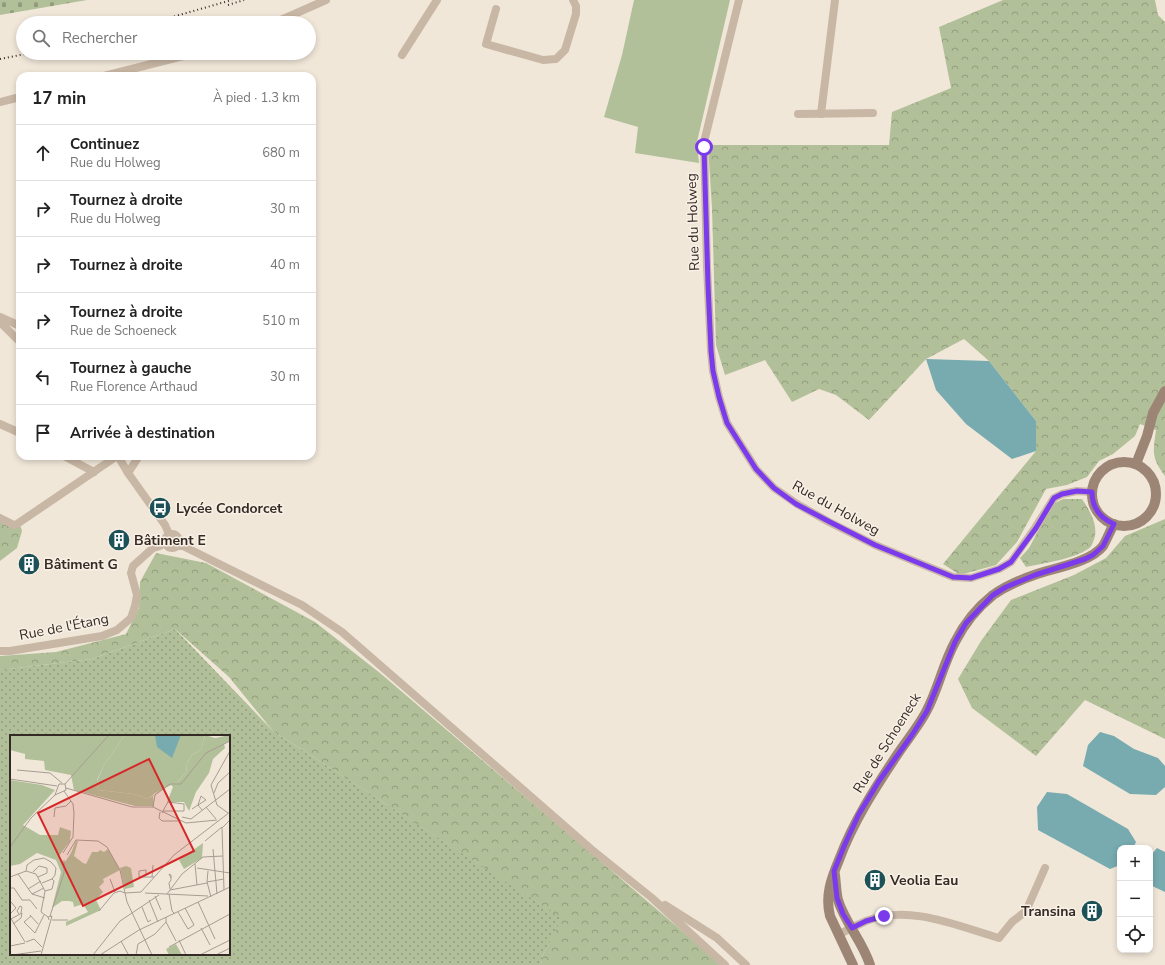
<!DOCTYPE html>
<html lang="fr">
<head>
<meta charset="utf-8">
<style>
  body { margin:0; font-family:"Nunito Sans",sans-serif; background:#f6f6f6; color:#222 }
  .controls { position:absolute; right:12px; bottom:12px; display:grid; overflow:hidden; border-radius:8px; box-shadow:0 2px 6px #0003 }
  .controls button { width:36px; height:36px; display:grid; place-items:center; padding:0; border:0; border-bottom:1px solid #e0e0e0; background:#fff; color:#222; font:20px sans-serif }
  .stop { position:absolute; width:12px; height:12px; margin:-9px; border:3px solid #7c3aed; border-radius:50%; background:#fff }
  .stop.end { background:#7c3aed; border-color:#fff; box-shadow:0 1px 4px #0008 }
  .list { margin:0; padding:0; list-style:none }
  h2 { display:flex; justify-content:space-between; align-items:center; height:52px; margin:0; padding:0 16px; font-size:17px }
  h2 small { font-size:13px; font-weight:400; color:#767676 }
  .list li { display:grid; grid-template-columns:26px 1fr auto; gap:12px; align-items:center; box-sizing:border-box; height:56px; padding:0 16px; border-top:1px solid #e0e0e0 }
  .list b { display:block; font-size:15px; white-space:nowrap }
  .list p { margin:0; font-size:13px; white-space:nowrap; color:#767676 }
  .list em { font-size:13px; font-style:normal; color:#767676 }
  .icon { flex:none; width:22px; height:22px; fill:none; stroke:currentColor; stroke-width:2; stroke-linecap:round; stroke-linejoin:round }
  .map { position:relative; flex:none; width:1165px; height:965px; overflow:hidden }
  .search { position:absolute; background:#fff; box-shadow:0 2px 6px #0003; left:16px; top:16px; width:300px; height:44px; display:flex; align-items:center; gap:10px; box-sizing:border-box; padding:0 14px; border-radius:22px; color:#767676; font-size:15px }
  .panel { position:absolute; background:#fff; box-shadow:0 2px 6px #0003; left:16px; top:72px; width:300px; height:388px; border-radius:12px }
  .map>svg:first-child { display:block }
  .grass { fill:url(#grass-dots); fill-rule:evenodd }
  .forest { fill:url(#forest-crowns) }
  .cemetery { fill:url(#cemetery-stones) }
  .garden { fill:#b2c099 }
  .water { fill:#77abaf }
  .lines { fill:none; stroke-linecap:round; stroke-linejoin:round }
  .street { stroke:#c9b7a5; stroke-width:8 }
  .secondary { stroke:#9d8576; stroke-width:10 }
  .rail { stroke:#352b26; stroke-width:2; stroke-dasharray:1 3; stroke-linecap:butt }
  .route { stroke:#7c3aed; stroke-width:5 }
  .labels { text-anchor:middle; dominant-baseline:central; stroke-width:3; stroke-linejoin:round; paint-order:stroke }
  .street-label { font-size:14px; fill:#352b26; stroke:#f9f0e5 }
  .poi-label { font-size:14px; font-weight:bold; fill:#352b26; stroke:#f9f0e5; text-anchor:start }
  .inset-road { fill:none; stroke:#a69c91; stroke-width:1 }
  .view { fill:#d62828; fill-opacity:0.15; stroke:#d62828; stroke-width:2 }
  .inset-edge { fill:none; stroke:#352b26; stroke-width:2 }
</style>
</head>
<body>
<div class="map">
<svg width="1165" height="965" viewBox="0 0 1165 965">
  <defs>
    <pattern id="grass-dots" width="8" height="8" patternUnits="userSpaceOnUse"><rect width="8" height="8" fill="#b2c099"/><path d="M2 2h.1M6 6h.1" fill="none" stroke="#929c7d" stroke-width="1.8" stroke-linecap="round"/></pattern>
    <pattern id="forest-crowns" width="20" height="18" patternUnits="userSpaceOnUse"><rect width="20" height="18" fill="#b2c099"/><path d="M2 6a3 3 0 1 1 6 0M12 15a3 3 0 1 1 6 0" fill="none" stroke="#929c7d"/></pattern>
    <pattern id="cemetery-stones" width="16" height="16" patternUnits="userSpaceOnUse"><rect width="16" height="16" fill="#b2c099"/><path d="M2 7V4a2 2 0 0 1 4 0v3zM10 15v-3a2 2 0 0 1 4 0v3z" fill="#929c7d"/></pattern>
  </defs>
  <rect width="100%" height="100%" fill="#f1e7d9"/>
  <path class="grass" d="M175 629 273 731 563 918 543 955 541 965H0V670L92 659ZM11 736H229V954H11Z"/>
  <g class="forest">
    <path d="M1003 0H1155L1158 15 1165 22V476C1151 457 1153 452 1156 430L1140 424 1135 436 1113 454 1099 461 1087 477 1067 485 1046 489 1017 542 996 565 960 575 943 564 1036 451V421L989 361 964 339 926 359 869 420 836 395 819 389 792 402 765 360 725 375 716 345 712 209 708 145H889L892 112 951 88 939 27Z"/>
    <path d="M1063 499H1082C1090 511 1100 527 1093 542 1092 545 1091 547 1088 549 1074 559 1044 563 1026 567L1020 558 1029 548 1050 508 1053 504Z"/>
    <polygon points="0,515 20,525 22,531 17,548 0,561"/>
    <polygon points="1165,519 1165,739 1085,700 1036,756 972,708 958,679 981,641 1011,600 1074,575 1106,558 1125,536"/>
    <polygon points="156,553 206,563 315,622 380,673 722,965 541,965 543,955 562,918 273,731 229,677 175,629 92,659 0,670 0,656 56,652 126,634 139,608 140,582"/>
  </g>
  <polygon class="cemetery" points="0,0 87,0 0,15"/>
  <polygon class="garden" points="634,0 730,0 697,142 699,163 635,153 638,127 604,117 622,55"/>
  <g class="water">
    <polygon points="926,359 989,361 1036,421 1036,451 1012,459 966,424 936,390"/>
    <polygon points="1100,732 1114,736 1134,749 1158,758 1165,766 1165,787 1156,795 1130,794 1083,766 1088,745"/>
    <polygon points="1047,792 1067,794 1128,829 1136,842 1133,848 1120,848 1120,865 1110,869 1038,830 1037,807"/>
    <polygon points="1157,848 1165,852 1165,892 1150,885 1150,856"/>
  </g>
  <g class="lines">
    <g class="street">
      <polyline points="739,0 704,142 707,267 711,351 713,371 719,397 727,423 756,469 774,488 797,504 829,522 875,545 953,577 971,578 999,569 1011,562 1035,528 1054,498 1062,494 1077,491 1092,492"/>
      <polyline points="496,9 486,44 543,60 556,59 565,50 576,14 576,6 573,0"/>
      <polyline points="274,23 326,0"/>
      <polyline points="402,55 437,0"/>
      <polyline points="104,76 195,53"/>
      <polyline points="0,102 20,97"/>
      <polyline points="798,114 873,113"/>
      <polyline points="821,114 835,0"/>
      <polyline points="0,317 20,326"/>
      <polyline points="0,322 20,342"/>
      <polyline points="0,424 20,433"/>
      <polyline points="64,456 94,472"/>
      <polyline points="118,456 128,473 165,525 169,534"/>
      <polyline points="128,473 139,456"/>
      <polyline points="0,518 14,525 17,524 117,456"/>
      <circle cx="172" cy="541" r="7"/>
      <polyline points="177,546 183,546 302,605 342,632 591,849 652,898 725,965"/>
      <polyline points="0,651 10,651 102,636 117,630 131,618 135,606 137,595 131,573 133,566 153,548 160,546 164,542"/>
      <polyline points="665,905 717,938 746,965"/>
      <path d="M838 935C847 930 857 925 866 921 910 904 957 926 999 938L1012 922 1026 911 1045 868"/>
    </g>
    <g class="secondary">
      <circle cx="1124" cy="494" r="32"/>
      <polyline points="1136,464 1147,436 1153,413 1165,391"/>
      <path d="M835 875C836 883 836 892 838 900 845 923 863 942 870 965"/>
      <path d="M853 965 830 916C825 896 831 879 839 860 853 822 875 788 897 755 907 740 918 727 926 712 938 690 943 664 955 642 964 624 978 607 993 595 1006 586 1022 579 1037 574 1055 568 1091 562 1103 546 1107 539 1110 531 1114 524"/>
    </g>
    <g class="rail">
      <polyline points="228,5 244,0"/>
      <polyline points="151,23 232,0"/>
      <polyline points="0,59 30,53"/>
    </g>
  </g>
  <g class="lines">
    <path class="route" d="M704 147 708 285 711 351 713 371 719 397 727 423 756 469 774 488 796 504 830 522 875 545 953 577 971 578 999 569 1011 562 1036 528 1054 498 1062 494 1077 491 1092 492C1092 507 1100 518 1114 524L1103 546 1093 555 1085 559 1035 575 1006 587 993 595 966 623 955 642 927 711 912 735 879 781 859 814 845 844 834 871 837 898 843 914 852 928 866 921 884 916"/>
  </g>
  <defs>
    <g id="bus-disc" transform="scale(1.15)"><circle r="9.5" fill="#1b5157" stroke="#f9f0e5"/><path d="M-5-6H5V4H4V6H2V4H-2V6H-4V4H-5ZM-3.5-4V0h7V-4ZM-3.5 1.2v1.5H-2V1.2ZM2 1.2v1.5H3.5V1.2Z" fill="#fff"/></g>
    <g id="building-disc" transform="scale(1.15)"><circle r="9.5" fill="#1b5157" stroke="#f9f0e5"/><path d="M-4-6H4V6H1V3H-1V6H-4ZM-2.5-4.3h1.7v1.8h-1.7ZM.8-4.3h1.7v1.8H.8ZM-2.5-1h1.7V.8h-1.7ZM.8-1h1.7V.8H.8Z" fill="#fff"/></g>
  </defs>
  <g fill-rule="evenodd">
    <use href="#bus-disc" x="160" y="508"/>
    <use href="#building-disc" x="119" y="540"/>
    <use href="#building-disc" x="29" y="564"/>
    <use href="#building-disc" x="875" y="880"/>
    <use href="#building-disc" x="1092" y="911"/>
  </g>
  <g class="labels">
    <g class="street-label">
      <text transform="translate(693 222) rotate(-92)">Rue du Holweg</text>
      <text transform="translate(836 508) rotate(29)">Rue du Holweg</text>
      <text transform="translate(64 627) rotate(-11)">Rue de l'Étang</text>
      <text transform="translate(887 743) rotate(-58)">Rue de Schoeneck</text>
    </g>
    <g class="poi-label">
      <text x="176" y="508">Lycée Condorcet</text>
      <text x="134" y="540">Bâtiment E</text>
      <text x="44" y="564">Bâtiment G</text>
      <text x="890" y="880">Veolia Eau</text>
      <text x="1076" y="911" text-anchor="end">Transina</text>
    </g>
  </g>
  <g transform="translate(10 735)">
    <rect width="220" height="220" fill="#f1e7d9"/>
    <path d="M115 0H195L191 15 182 20 177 28 176 38 167 47 145 58 138 64 124 59 88 55 87 46 94 30Z" fill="#b2c099"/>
    <path d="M0 0H115L94 30 87 45 88 55 124 59 138 64 160 48 167 47 176 38 177 28 182 20 191 15 195 0 205 3 220 0V6L214 9 215 13 203 24 199 38 186 57 179 76 174 67H157L163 52 160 49 143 61 144 71H125L64 55 61 40 35 35 34 26 15 24V19L0 15ZM0 45 32 50 45 55 13 90 30 100H48L50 92 61 96 60 106 49 121 53 127H55L61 118 66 106H68L64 121 73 128 76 129 82 117H88L90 115 94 117 98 114 110 135 93 144 94 147 89 152 93 157 86 165 91 175 56 191V187L78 177 73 169 64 172 63 167 59 166H52L42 173 51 137 46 125 27 118 10 129 0 131Z" fill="#b2c099"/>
    <path d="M193 108 192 123 174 134 169 125Z" fill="#b2c099"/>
    <path d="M116 131 121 133 124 152 115 154 110 133ZM166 209 172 220H159L156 214Z" fill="#b2c099"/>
    <path d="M145 0H171L162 23 147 12Z" fill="#77abaf"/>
    <path class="inset-road" d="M7 35 40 38 52 48M0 44 47 51M55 49 99 0M56 53 122 72H143L176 88 207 85M204 58 208 48 220 37M143 72 145 60 160 49H171L196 18 220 6M196 72 206 84M182 74 188 70 191 61 196 65 188 70 192 75M150 77 149 83 152 86H168M152 78 154 74 158 67 174 69V76H153M218 78 207 70 201 50 220 16M44 82 45 73 56 71 61 66M172 82 181 84 220 54M195 106 212 92M0 112 21 83 45 60 56 55 55 49H49L45 60M203 114 207 159M53 118 63 102 64 78 63 69 54 56M57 120 66 105 88 106 97 112 110 135 117 167 142 220M185 129 187 150M187 133 220 138M16 136 17 130 24 125 34 123 41 127 46 133 45 140 42 144 32 148M198 136 197 147 201 162M23 137 29 131 37 133V138L28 142M8 139 22 159 35 163M136 139V135L129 136V142H144M0 142 16 136 26 139 35 156 31 177 38 182M142 142 143 130M100 144 105 157M197 147 214 144M0 153H4L12 165H20L27 174M18 154 31 146M160 154 159 148 161 145V140L159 139 161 143M160 155 197 148M214 155 212 93 220 85M35 156 42 154 44 146 42 144M115 158 131 157 164 120 220 77M135 158 198 161M22 159 34 153M157 159 172 139 193 122 213 121M159 159 162 176 165 179M145 161 151 175M139 165 148 187M188 167 205 204M132 172 138 187 141 185M89 176 104 158 110 156 115 158M168 177 178 194 184 190 175 173M0 179 6 173 1 167M9 179 7 176 10 171 12 172 11 178M20 180 28 189M21 181 14 187 25 198 34 180M40 181 54 138V125M0 182 15 207M1 184 12 178 11 183 3 189M42 185H58M156 187 166 206M191 193 200 210M169 205 176 220M111 206 118 219M16 207 24 204 32 212M0 211 15 208M159 212 220 179M2 220 31 216M31 220 42 181 38 182 39 185M83 220 110 186 149 160M90 220 129 195 220 152M126 220 128 209 145 199 156 187V182M190 220 220 205M206 220 220 213"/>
    <path class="view" d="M139 24 184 116 73 171 28 78Z"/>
    <rect width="220" height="220" class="inset-edge"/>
  </g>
</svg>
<div class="controls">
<button>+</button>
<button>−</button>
<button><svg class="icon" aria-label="locate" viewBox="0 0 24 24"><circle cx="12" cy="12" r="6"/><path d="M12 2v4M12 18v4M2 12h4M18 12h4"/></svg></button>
</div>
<div class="stop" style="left:704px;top:147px"></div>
<div class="stop end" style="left:884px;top:916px"></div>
<div class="search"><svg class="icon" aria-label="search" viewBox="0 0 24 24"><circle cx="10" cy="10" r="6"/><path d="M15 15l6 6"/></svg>Rechercher</div>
<section class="panel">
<h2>17 min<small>À pied · 1.3 km</small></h2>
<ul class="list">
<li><svg class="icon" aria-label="ahead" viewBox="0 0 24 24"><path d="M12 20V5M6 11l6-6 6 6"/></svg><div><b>Continuez</b><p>Rue du Holweg</p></div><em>680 m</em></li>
<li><svg class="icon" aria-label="right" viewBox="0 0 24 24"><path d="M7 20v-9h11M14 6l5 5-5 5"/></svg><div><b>Tournez à droite</b><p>Rue du Holweg</p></div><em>30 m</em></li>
<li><svg class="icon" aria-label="right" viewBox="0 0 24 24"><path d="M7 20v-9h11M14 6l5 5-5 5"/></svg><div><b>Tournez à droite</b></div><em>40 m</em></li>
<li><svg class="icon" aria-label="right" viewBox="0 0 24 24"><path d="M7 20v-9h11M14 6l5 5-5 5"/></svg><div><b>Tournez à droite</b><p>Rue de Schoeneck</p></div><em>510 m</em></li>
<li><svg class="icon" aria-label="left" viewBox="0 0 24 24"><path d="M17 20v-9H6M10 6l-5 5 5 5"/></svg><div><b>Tournez à gauche</b><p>Rue Florence Arthaud</p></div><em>30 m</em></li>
<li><svg class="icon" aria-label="arrive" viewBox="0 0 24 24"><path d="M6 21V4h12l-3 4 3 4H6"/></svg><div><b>Arrivée à destination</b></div></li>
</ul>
</section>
</div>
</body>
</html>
